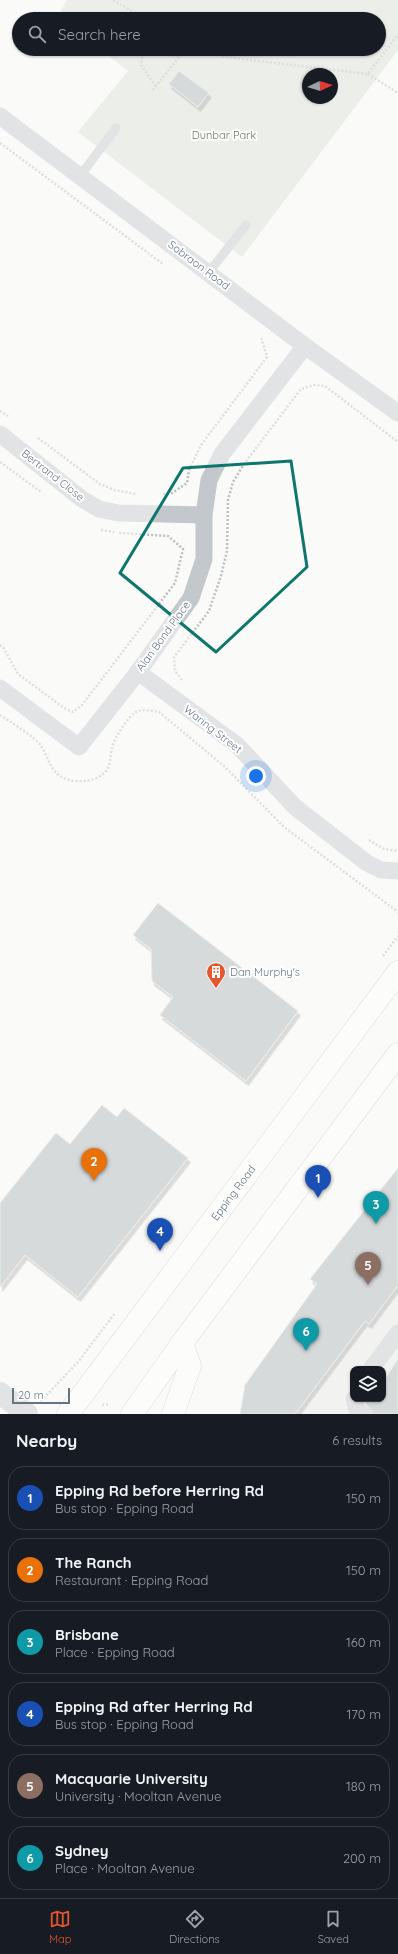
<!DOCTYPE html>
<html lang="en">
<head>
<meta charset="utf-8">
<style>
  body { margin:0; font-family:Quicksand,sans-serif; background:#242831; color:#f1f3f6 }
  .controls { position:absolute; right:12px; bottom:12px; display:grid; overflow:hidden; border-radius:8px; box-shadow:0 1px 3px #0004 }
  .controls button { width:36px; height:36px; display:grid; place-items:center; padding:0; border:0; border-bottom:1px solid #363941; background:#171b24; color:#f1f3f6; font:20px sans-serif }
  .compass { position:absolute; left:302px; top:68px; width:36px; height:36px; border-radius:50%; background:#171b24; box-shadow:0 1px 3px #0004; rotate:86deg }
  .scale { position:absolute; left:12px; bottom:10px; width:58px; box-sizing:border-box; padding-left:4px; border:2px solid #657683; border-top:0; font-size:11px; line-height:14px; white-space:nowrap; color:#657683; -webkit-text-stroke:3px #fff; paint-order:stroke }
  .you { position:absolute; left:256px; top:776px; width:14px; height:14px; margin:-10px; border:3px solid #fff; border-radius:50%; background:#1a73e8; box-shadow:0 0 0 6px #1a73e833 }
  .badge { display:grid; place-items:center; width:26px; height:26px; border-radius:50%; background:#e4572e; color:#fff; font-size:13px; font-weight:700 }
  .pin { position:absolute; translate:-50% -33px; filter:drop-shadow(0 1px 2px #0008) }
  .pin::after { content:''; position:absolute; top:21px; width:14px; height:12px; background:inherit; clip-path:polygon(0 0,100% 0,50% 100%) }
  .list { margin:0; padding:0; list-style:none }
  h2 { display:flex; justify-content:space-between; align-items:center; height:52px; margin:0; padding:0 16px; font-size:17px }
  h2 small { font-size:13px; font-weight:400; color:#9ea1a6 }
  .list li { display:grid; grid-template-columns:26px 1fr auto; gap:12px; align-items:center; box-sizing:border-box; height:64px; margin:0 8px 8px; padding:0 8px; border:1px solid #363941; border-radius:16px }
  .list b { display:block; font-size:15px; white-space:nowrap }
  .list p { margin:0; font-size:13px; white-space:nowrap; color:#9ea1a6 }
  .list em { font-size:13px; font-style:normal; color:#9ea1a6 }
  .icon { flex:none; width:22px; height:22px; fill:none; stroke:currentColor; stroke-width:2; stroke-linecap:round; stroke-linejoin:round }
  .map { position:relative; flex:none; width:398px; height:1414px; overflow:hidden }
  .search { position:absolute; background:#171b24; box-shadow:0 1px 3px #0004; left:12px; right:12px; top:12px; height:44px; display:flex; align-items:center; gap:10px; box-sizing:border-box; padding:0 14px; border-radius:22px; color:#9ea1a6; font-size:15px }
  .sheet { height:484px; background:#171b24 }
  nav { display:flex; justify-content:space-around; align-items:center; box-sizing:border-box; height:56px; border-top:1px solid #363941; background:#171b24; font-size:11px; color:#9ea1a6 }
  nav a { display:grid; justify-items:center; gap:2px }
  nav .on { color:#e4572e }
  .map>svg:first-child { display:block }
  .built { fill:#e8e9e9; fill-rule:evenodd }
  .green { fill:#dadfd7; fill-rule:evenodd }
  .building { fill:#aab3b9; stroke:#dcdcda; filter:url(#shadow) }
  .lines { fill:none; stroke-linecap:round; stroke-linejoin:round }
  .secondary-casing { stroke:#b3babf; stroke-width:23 }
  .primary-casing { stroke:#b5babe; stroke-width:23 }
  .path { stroke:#bbbfc2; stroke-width:2.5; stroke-dasharray:2 2; stroke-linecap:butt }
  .service { stroke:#c3c8cc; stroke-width:9 }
  .minor { stroke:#c3c8cc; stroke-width:17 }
  .tertiary { stroke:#c3c8cc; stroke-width:22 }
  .secondary { stroke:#fff; stroke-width:22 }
  .primary { stroke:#fff; stroke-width:22 }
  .marked { fill:none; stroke:#0f766e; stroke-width:3; stroke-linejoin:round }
  .labels { text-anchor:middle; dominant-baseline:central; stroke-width:4; stroke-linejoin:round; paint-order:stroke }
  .park-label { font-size:11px; fill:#687a64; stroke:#fff }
  .street-label { font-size:11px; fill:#657683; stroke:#fff }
  .poi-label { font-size:11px; fill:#657683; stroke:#fff; text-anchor:start }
</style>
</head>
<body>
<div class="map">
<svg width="398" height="1414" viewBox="0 0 398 1414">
  <defs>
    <filter id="shadow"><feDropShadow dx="2.5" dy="4.5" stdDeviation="0" flood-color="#0004"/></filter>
  </defs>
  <rect width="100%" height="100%" fill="#fafaf8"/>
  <path class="built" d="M398 1202V1414H246ZM353 1369H383V1399H353Z"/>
  <path class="green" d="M67 0H398V50L242 257 78 132 128 71 100 49H379V19H61L58 16ZM308 74H332V98H308Z"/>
  <g class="building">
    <polygon points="179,71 209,93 198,107 169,84"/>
    <polygon points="158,903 298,1011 246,1081 160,1015 173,997 152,981 151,949 133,935"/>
    <polygon points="102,1105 117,1117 124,1108 188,1158 78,1297 25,1255 0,1287 0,1203 56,1133 70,1144"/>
    <polygon points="398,1168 398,1285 369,1324 365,1321 295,1414 240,1414 245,1385 317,1284 310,1279"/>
    <polygon points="398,1359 398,1414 375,1414 366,1404 364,1399 383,1399 383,1382"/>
  </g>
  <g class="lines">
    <g class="secondary-casing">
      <polyline id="secondary" points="173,1414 190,1366 182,1343"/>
    </g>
    <g class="primary-casing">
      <g id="primary">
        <path id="s1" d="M68 1414 398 972"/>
        <polyline points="132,1414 182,1343 398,1054"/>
      </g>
    </g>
    <g class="path">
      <polyline points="113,0 146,19"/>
      <polyline points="143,49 141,65 156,87"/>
      <polyline points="208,49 225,57 368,74 398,34"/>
      <polyline points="368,74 398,93"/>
      <polyline points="153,90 185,49"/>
      <polyline points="0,143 163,264"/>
      <polyline points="0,411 8,416"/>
      <polyline points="38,438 100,484 114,490 136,494"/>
      <polyline points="0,462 41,492"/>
      <polyline points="163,494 172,493 187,483 189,470 201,445 267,357 261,337"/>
      <polyline points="101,530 114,532"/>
      <polyline points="0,645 3,647 18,674 64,708 73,712 82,705 175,583 183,549 168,536 119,533"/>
      <polyline points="182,680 175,671 174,657 209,611 221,576 227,551 228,500 233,482 244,464 301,389 314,385 325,386 398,442"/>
      <path d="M0 715C9 721 37 738 41 746 49 758 50 773 66 779 77 783 97 782 106 771 111 765 110 756 112 748 114 739 128 715 138 711 144 709 152 711 159 712L225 767 284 827 398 912"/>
      <polyline points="369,840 384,849 398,851"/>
      <polyline points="383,956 398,936"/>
      <polyline points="41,1401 78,1362 115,1313"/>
      <polyline points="102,1405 110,1404"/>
    </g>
    <g class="service">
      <polyline points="80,176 116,128"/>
      <polyline points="209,272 246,225"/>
    </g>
    <g class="minor">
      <polyline points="0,116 305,346 398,413"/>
      <polyline points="0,434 82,499 99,509 118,513 204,515"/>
      <polyline points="138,672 237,745 295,807 367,863 381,870 398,871"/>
      <polyline points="0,688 79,747 138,672 191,598 204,559 204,515 209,480 222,454 305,346"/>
      <polyline points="371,1369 398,1333"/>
      <polyline points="354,1399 357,1410 362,1414"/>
    </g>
    <polyline class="tertiary" points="0,1393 27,1414"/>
    <use href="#secondary" class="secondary"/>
    <use href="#primary" class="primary"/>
  </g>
  <path d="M0 0H398V1414H0ZM291 461 307 567 216 652 120 573 183 468Z" fill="#fafaf8" fill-opacity=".55" fill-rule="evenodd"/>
  <path class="marked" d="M291 461 307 567 216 652 120 573 183 468Z"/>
  <defs>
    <g id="building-pin" transform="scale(1)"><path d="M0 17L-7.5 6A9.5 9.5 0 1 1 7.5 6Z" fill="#e4572e" stroke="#fff"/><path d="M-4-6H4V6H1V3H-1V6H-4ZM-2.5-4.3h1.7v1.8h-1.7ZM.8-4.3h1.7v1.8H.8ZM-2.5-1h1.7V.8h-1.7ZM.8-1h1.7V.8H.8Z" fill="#fff"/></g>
  </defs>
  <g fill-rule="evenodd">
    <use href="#building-pin" x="216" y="972"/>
  </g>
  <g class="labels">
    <g class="park-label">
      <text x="224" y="135">Dunbar Park</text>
    </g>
    <g class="street-label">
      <text transform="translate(199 265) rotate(37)">Sobraon Road</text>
      <text transform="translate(53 475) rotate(38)">Bertrand Close</text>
      <text transform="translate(163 636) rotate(-54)">Alan Bond Place</text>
      <text transform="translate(213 729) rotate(38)">Waring Street</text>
      <text stroke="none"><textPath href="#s1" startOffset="276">Epping Road</textPath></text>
    </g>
    <g class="poi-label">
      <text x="230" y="972">Dan Murphy's</text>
    </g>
  </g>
</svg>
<div class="controls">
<button><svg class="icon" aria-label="layers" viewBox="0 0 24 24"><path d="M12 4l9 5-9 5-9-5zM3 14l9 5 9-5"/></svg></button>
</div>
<svg class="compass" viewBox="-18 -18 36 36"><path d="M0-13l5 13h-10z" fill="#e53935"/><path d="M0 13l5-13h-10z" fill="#9ea1a6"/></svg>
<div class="scale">20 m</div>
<div class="you"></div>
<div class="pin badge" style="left:318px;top:1198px;background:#1a4fb4">1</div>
<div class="pin badge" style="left:94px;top:1181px;background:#e8710a">2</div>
<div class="pin badge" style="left:376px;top:1224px;background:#0f9aa8">3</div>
<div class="pin badge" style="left:160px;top:1251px;background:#1a4fb4">4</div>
<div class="pin badge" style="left:368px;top:1285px;background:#8d6e63">5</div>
<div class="pin badge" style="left:306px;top:1351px;background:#0f9aa8">6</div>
<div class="search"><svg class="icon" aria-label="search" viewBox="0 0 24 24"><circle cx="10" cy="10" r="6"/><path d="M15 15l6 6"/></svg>Search here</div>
</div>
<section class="sheet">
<h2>Nearby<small>6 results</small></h2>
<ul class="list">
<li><span class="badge" style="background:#1a4fb4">1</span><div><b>Epping Rd before Herring Rd</b><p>Bus stop · Epping Road</p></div><em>150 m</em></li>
<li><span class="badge" style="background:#e8710a">2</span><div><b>The Ranch</b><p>Restaurant · Epping Road</p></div><em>150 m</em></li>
<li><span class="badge" style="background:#0f9aa8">3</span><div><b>Brisbane</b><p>Place · Epping Road</p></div><em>160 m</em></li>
<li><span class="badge" style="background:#1a4fb4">4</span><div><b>Epping Rd after Herring Rd</b><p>Bus stop · Epping Road</p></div><em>170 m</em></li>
<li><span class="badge" style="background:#8d6e63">5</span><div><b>Macquarie University</b><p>University · Mooltan Avenue</p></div><em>180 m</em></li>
<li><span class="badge" style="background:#0f9aa8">6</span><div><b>Sydney</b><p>Place · Mooltan Avenue</p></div><em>200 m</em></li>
</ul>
</section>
<nav>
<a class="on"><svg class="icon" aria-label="map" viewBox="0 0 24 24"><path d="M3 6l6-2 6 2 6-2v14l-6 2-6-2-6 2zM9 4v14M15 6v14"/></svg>Map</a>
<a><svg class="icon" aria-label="directions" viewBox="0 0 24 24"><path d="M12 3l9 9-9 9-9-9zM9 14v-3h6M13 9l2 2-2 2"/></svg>Directions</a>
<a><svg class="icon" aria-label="saved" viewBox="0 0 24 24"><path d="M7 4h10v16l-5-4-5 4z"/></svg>Saved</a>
</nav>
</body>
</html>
